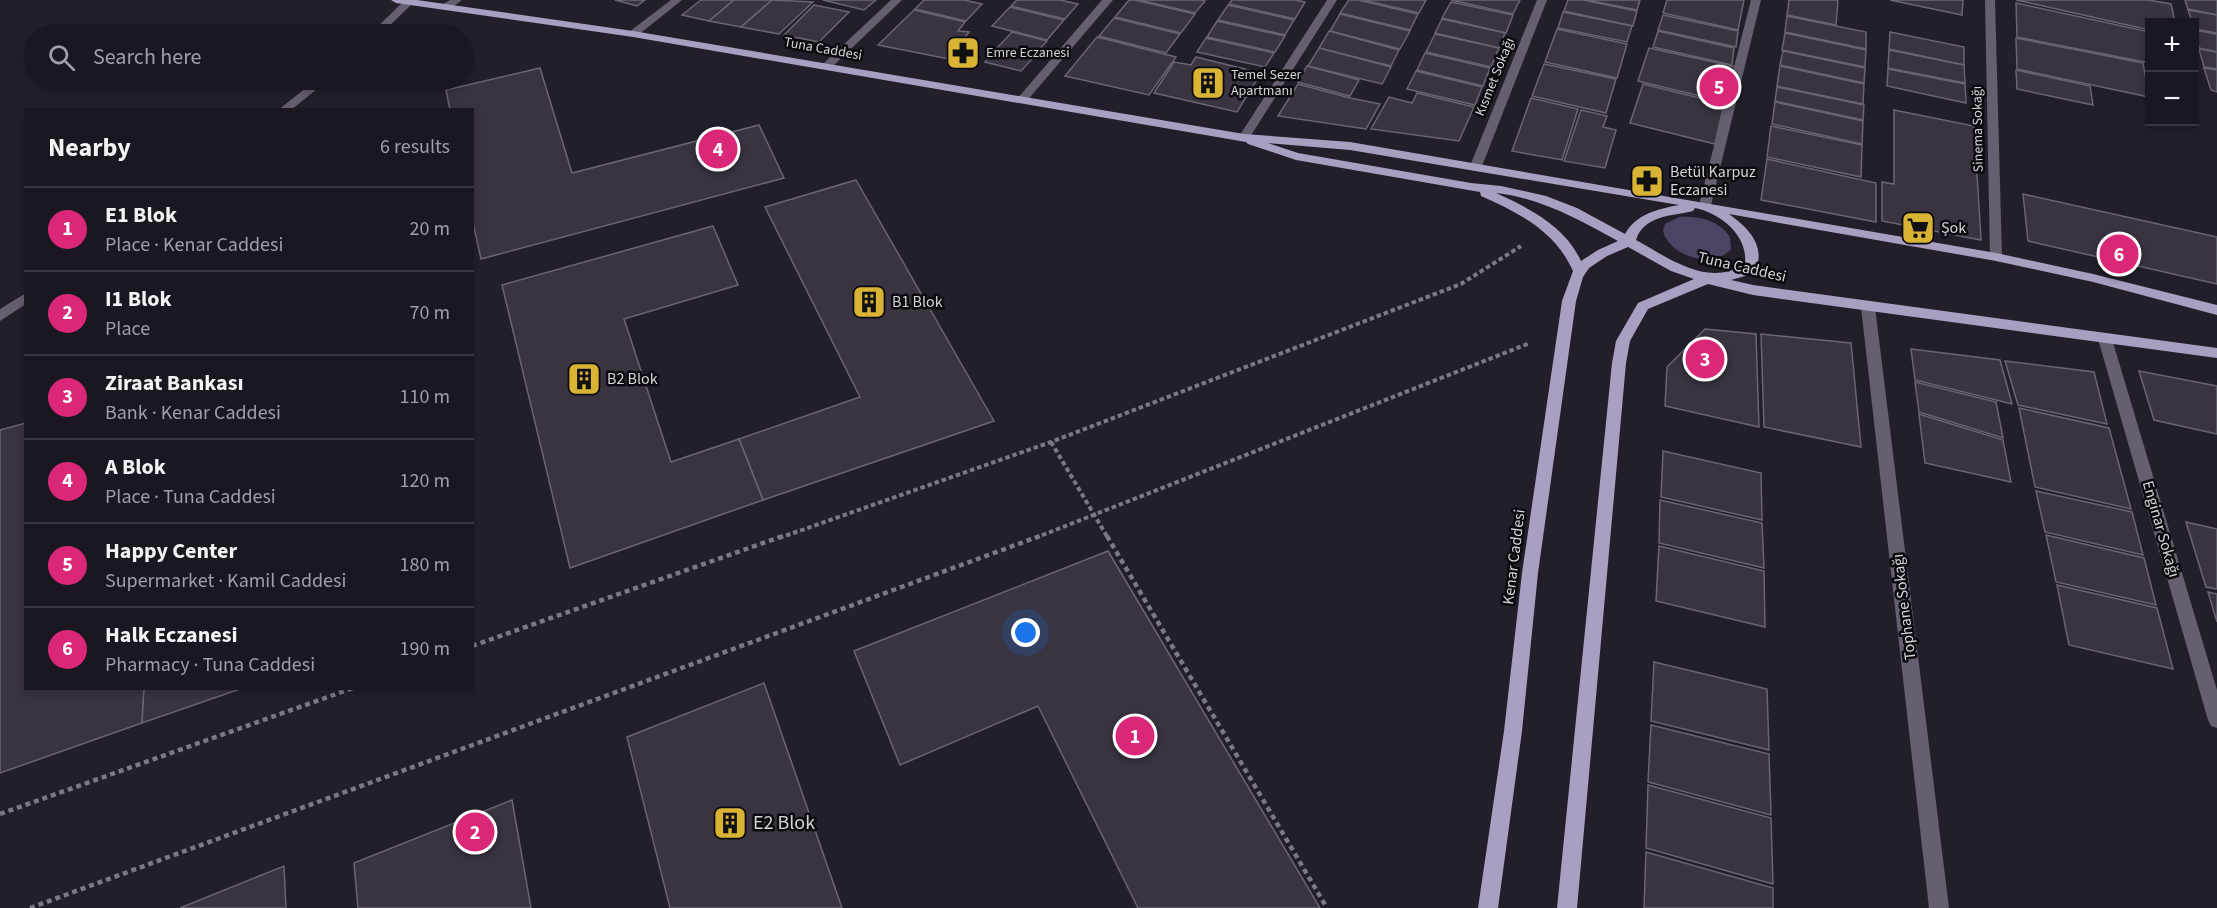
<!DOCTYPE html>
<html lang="en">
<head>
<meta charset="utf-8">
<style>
  body { margin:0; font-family:"Source Sans 3",sans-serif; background:#232029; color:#f1f3f6 }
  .controls { position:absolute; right:18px; top:18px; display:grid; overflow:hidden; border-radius:0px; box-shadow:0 3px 9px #0003 }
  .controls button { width:54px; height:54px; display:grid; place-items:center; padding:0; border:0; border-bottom:2px solid #38363e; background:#1a1720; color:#f1f3f6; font:30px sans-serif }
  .you { position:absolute; left:1026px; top:633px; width:21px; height:21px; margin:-15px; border:4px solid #fff; border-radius:50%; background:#1a73e8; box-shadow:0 0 0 9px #1a73e833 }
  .badge { display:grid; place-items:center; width:39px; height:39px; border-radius:50%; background:#db2777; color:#fff; font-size:20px; font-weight:700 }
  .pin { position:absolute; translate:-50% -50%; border:3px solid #fff; box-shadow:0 2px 6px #0006 }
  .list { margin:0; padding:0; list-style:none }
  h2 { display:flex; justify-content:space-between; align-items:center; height:78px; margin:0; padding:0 24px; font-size:26px }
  h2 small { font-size:20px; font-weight:400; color:#9f9fa5 }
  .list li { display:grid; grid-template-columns:39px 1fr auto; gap:18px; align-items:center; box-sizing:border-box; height:84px; padding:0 24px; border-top:2px solid #38363e }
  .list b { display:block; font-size:22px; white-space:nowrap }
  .list p { margin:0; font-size:20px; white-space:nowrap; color:#9f9fa5 }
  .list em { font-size:20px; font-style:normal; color:#9f9fa5 }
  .icon { flex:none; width:33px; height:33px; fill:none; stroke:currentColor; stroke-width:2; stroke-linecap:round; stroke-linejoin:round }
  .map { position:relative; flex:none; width:2217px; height:908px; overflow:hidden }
  .search { position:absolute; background:#1a1720; box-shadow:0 3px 9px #0003; left:24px; top:24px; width:450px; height:66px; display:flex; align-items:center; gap:15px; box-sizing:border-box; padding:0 21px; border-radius:33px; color:#9f9fa5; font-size:22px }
  .panel { position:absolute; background:#1a1720; box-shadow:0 3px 9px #0003; left:24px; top:108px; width:450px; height:582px; border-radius:0px }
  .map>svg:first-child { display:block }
  .green { fill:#4f4363 }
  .building { fill:#393440; stroke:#6a6572; stroke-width:1.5 }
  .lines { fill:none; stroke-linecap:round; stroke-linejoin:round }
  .path-far1 { stroke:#7c7982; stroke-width:4; stroke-dasharray:4.5 3; stroke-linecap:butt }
  .path { stroke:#7c7982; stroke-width:4.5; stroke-dasharray:5 4; stroke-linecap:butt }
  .minor { fill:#655f70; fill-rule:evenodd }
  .major { fill:#aa9ec1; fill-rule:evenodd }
  .labels { text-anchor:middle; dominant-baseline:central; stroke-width:5; stroke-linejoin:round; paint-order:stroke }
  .far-street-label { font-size:14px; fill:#d4d2d9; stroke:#0b0a0e }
  .far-poi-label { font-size:14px; fill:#d4d2d9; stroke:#0b0a0e; text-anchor:start }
  .poi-label { font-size:16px; fill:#d4d2d9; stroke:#0b0a0e; text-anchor:start }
  .street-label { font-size:16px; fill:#d4d2d9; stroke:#0b0a0e }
  .near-poi-label { font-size:20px; fill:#d4d2d9; stroke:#0b0a0e; text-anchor:start }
</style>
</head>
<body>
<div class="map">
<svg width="2217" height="908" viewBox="0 0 2217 908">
  <rect width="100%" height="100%" fill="#231f2a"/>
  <path class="green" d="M1679 217C1699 216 1718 220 1730 237L1731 249C1713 270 1669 256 1663 231L1665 224Z"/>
  <g class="building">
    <polygon points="615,0 645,0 637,6"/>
    <polygon points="701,0 734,0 709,21 682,15"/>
    <polygon points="734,0 772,0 741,27 709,21"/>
    <polygon points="772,0 813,2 779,34 741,27"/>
    <polygon points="823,0 876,0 864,10"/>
    <polygon points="924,0 964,0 982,4 966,21 915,9"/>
    <polygon points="1017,0 1060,0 1078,4 1065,19 1011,6"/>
    <polygon points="1129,0 1135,0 1195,14 1181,33 1115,17"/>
    <polygon points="1139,0 1201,0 1205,1 1195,13"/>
    <polygon points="1232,0 1295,0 1305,2 1295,19 1229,4"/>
    <polygon points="1349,0 1358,0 1418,14 1410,30 1340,13"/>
    <polygon points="1363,0 1426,0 1419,13"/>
    <polygon points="1451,0 1520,0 1513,14"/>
    <polygon points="1568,0 1583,0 1637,11 1633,26 1564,11"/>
    <polygon points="1587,0 1640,0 1637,10"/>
    <polygon points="1667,0 1744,0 1738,30 1663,13"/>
    <polygon points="1789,0 1838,0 1836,25 1787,15"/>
    <polygon points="1890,0 1963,0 1962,15"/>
    <polygon points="2016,0 2149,0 2171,4 2175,22 2150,22 2150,30"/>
    <polygon points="2185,0 2217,0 2217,15 2188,9"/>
    <polygon points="1451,2 1513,15 1506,33 1442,18"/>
    <polygon points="2016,3 2150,32 2150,63 2017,37"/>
    <polygon points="814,5 849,12 819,42 784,35"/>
    <polygon points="1228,5 1294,20 1285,35 1218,20"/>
    <polygon points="1010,7 1064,20 1047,40 992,26"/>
    <polygon points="914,10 965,22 958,31 969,32 949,59 878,45"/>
    <polygon points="2188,10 2217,15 2217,33 2194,29 2194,22 2192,22"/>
    <polygon points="1563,12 1632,26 1627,42 1558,28"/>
    <polygon points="1340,14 1410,31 1400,49 1330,31"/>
    <polygon points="1663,15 1738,31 1736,47 1658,30"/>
    <polygon points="1787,16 1866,32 1866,49 1785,32"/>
    <polygon points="1114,18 1180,34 1166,53 1099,36"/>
    <polygon points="1442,19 1505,33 1499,48 1435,33"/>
    <polygon points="1217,21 1285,36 1275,52 1207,37"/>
    <polygon points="1557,29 1627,44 1617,78 1545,62"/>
    <polygon points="2194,30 2217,34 2217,52 2199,48"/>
    <polygon points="1329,31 1399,50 1391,66 1319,48"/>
    <polygon points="1658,31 1734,48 1732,65 1653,47"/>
    <polygon points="1012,32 1047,41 1033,57 997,48"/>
    <polygon points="1890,32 1964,47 1964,65 1889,49"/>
    <polygon points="1785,33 1866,50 1865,67 1782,50"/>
    <polygon points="1435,34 1499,48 1491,67 1426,52"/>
    <polygon points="1097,37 1176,57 1149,95 1065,76"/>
    <polygon points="1206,38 1274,53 1265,67 1197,52"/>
    <polygon points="2016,38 2143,63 2149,97 2017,69"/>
    <polygon points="1319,48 1391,67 1382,84 1308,66"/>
    <polygon points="1649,48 1737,67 1729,103 1638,81"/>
    <polygon points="997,49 1033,58 1021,71 985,62"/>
    <polygon points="2199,49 2217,52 2217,69 2204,67"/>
    <polygon points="1889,50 1964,65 1965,83 1888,68"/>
    <polygon points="1783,51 1865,68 1864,83 1780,65"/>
    <polygon points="1425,53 1490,68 1483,86 1417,70"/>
    <polygon points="1196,57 1261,73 1237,112 1154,93 1174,62 1191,65"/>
    <polygon points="1544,64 1616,79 1606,113 1532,96"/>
    <polygon points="1307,66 1359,80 1350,96 1298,82"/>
    <polygon points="1780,66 1864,84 1863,104 1777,86"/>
    <polygon points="540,68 572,173 759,125 784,178 481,259 472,218 472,110 450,110 446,90"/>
    <polygon points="2204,68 2217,70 2217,92 2211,90"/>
    <polygon points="1888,69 1965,84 1966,103 1887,86"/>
    <polygon points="2016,70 2090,86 2093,105 2017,89"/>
    <polygon points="1416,71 1482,87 1475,105 1407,89"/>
    <polygon points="1298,84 1350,98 1380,104 1366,129 1278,116"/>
    <polygon points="1643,84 1724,104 1715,144 1630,123"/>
    <polygon points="1777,87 1864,105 1863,120 1775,101"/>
    <polygon points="1417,93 1474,107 1459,141 1371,129 1389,97 1412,103"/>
    <polygon points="1531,98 1578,109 1562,160 1512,151"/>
    <polygon points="1775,102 1863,121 1862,144 1772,124"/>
    <polygon points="1581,110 1607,116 1603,127 1616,130 1605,168 1564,161"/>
    <polygon points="1894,110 1974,126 1981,240 1882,221 1882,182 1894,184"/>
    <polygon points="1771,126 1862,145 1861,177 1767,157"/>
    <polygon points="1767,159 1876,183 1876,222 1761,200"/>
    <polygon points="856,180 994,421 763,500 739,439 860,397 765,207"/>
    <polygon points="2023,194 2217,237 2217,284 2028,241"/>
    <polygon points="713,226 738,285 624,319 671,462 739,439 763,500 570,568 502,285"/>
    <polygon points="1705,329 1756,334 1759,427 1665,406 1667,367"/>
    <polygon points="1761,334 1851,343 1861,447 1764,427"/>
    <polygon points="1911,349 2000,360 2012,404 1915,380"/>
    <polygon points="2005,361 2094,372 2107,424 2018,405"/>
    <polygon points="2139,371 2217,386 2217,434 2154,420"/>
    <polygon points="1915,382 1996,402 2003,438 1919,412"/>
    <polygon points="2019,408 2109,428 2131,509 2035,487"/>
    <polygon points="1919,414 2003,440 2011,482 1925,463"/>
    <polygon points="26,423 26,688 144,688 142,723 0,773 0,430"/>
    <polygon points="1663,451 1761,473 1762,520 1661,497"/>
    <polygon points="2036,491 2132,512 2143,555 2045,532"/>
    <polygon points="1660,500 1762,523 1764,568 1659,543"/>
    <polygon points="2186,522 2217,529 2217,589 2206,587"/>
    <polygon points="2046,535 2144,558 2156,605 2056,582"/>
    <polygon points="1659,546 1764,571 1765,627 1656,601"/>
    <polygon points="1108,551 1320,908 1138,908 1038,706 900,765 854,651"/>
    <polygon points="2057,585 2157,608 2173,669 2069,645"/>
    <polygon points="2208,592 2217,594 2217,622"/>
    <polygon points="1654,662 1767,689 1769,750 1651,721"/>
    <polygon points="764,683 842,908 670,908 627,737"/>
    <polygon points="144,688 243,688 142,723"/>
    <polygon points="1651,725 1769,754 1771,815 1648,782"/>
    <polygon points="1648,785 1771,818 1773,884 1646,848"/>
    <polygon points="512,800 531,908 358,908 354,863"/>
    <polygon points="1646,852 1773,888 1773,908 1644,908"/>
    <polygon points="284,866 286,908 180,908"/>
  </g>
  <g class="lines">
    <g class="path-far1">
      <polyline points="1051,442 1108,538"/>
      <polyline points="779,538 1051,442 1461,284 1521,246"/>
      <polyline points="1035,538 1530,343"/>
    </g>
    <g class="path">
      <polyline points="1107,536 1327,908"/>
      <polyline points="472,646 783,536"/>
      <polyline points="0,814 353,688"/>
      <polyline points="30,908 1040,536"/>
    </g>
    <g class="minor">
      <polygon points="405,0 415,1 381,34 370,34"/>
      <polygon points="450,0 462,0 451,8 443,8 443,4"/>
      <polygon points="671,0 682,0 637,36 629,36 629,32"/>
      <polygon points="891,0 902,0 831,68 823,68 823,64"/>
      <polygon points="1102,0 1113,0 1025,103 1017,103 1017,99"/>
      <polygon points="1327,0 1337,0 1248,140 1240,140 1238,138"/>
      <polygon points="1537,0 1547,0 1482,166 1480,169 1472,169 1470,166"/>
      <polygon points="1751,0 1761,0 1711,205 1705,209 1699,205"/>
      <polygon points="1985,0 1995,0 2002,257 1996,261 1990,257"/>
      <polygon points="316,80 328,80 291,110 278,110"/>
      <polygon points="26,293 26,304 0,321 0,309"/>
      <polygon points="1868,302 1875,307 1949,908 1929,908 1861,307"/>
      <polygon points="2105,334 2112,339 2217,690 2217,728 2211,726 2208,720 2098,339"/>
    </g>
    <path class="major" d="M391 0H417L633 31 1244 134 1350 142 1996 253 2093 274 2217 305V315L2093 282 1996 261 1729 214C1746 226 1766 245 1756 268L1745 276 1731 280 1753 285 2217 348V358L1753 295 1708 284 1648 309 1630 341 1626 363 1577 908H1557L1612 363 1616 341 1638 303 1694 279 1671 271 1628 247 1607 256 1589 268 1583 277 1576 301 1538 573 1522 731 1498 908H1478L1504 731 1522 573 1562 301 1573 271C1555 231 1519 213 1481 196L1480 192 1296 160 1248 144 1246 142 633 37 396 3ZM1268 143 1350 150 1679 205C1658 209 1636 214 1625 234L1577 208 1546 196 1501 186 1471 183 1298 153ZM1496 193C1541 198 1579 220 1618 241L1598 250 1581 261C1565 226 1529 208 1496 193ZM1695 208C1720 213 1748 235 1745 263 1709 289 1669 258 1636 240 1644 215 1672 216 1693 211Z"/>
  </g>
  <defs>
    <g id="pharmacy-square" transform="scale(1.725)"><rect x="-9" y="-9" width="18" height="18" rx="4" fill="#d9b334" stroke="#0b0a0e"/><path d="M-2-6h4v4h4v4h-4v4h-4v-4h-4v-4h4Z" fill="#111"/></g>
    <g id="building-square" transform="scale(1.725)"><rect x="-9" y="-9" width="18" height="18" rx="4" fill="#d9b334" stroke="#0b0a0e"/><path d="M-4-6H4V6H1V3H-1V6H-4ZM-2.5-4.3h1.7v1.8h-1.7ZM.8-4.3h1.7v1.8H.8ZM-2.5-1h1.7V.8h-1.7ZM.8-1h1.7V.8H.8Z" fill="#111"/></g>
    <g id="supermarket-square" transform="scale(1.725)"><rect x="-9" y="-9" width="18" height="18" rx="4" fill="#d9b334" stroke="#0b0a0e"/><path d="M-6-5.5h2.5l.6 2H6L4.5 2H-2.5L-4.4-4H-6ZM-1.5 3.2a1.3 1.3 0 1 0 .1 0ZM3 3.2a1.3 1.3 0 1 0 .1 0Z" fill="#111"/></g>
  </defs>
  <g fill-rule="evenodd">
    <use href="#pharmacy-square" x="963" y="53"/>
    <use href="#building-square" x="1208" y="83"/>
    <use href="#pharmacy-square" x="1647" y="181"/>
    <use href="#supermarket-square" x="1918" y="228"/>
    <use href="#building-square" x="869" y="302"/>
    <use href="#building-square" x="584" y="379"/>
    <use href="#building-square" x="730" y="823"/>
  </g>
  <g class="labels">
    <g class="far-street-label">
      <text transform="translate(823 49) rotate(10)">Tuna Caddesi</text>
      <text transform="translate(1495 77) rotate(-68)">Kısmet Sokağı</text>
      <text transform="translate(1978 129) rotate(-91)">Sinema Sokağı</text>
    </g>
    <g class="far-poi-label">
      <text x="986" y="53">Emre Eczanesi</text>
      <text x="1231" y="75">Temel Sezer<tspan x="1231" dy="16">Apartmanı</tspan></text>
    </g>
    <g class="poi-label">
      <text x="1670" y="172">Betül Karpuz<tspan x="1670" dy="18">Eczanesi</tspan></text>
      <text x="1941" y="228">Şok</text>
      <text x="892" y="302">B1 Blok</text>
      <text x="607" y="379">B2 Blok</text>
    </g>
    <g class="street-label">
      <text transform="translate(1742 267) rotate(13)">Tuna Caddesi</text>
      <text transform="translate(2161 529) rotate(74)">Enginar Sokağı</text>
      <text transform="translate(1514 557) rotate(-83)">Kenar Caddesi</text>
      <text transform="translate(1904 607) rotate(-97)">Tophane Sokağı</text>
    </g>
    <g class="near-poi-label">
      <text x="753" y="823">E2 Blok</text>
    </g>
  </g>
</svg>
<div class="controls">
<button>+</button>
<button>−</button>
</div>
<div class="you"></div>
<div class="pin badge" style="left:1135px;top:736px">1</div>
<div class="pin badge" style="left:475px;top:832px">2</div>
<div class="pin badge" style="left:1705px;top:359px">3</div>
<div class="pin badge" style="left:718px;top:149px">4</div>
<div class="pin badge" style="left:1719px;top:87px">5</div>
<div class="pin badge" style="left:2119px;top:254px">6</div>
<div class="search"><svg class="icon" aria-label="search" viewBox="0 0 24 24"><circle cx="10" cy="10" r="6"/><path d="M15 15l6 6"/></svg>Search here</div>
<section class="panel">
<h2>Nearby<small>6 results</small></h2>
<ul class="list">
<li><span class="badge">1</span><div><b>E1 Blok</b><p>Place · Kenar Caddesi</p></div><em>20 m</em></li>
<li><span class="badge">2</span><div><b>I1 Blok</b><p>Place</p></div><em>70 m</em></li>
<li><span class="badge">3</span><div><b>Ziraat Bankası</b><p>Bank · Kenar Caddesi</p></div><em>110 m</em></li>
<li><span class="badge">4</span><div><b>A Blok</b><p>Place · Tuna Caddesi</p></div><em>120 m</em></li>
<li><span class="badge">5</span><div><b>Happy Center</b><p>Supermarket · Kamil Caddesi</p></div><em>180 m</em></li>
<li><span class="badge">6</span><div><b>Halk Eczanesi</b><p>Pharmacy · Tuna Caddesi</p></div><em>190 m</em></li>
</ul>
</section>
</div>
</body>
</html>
